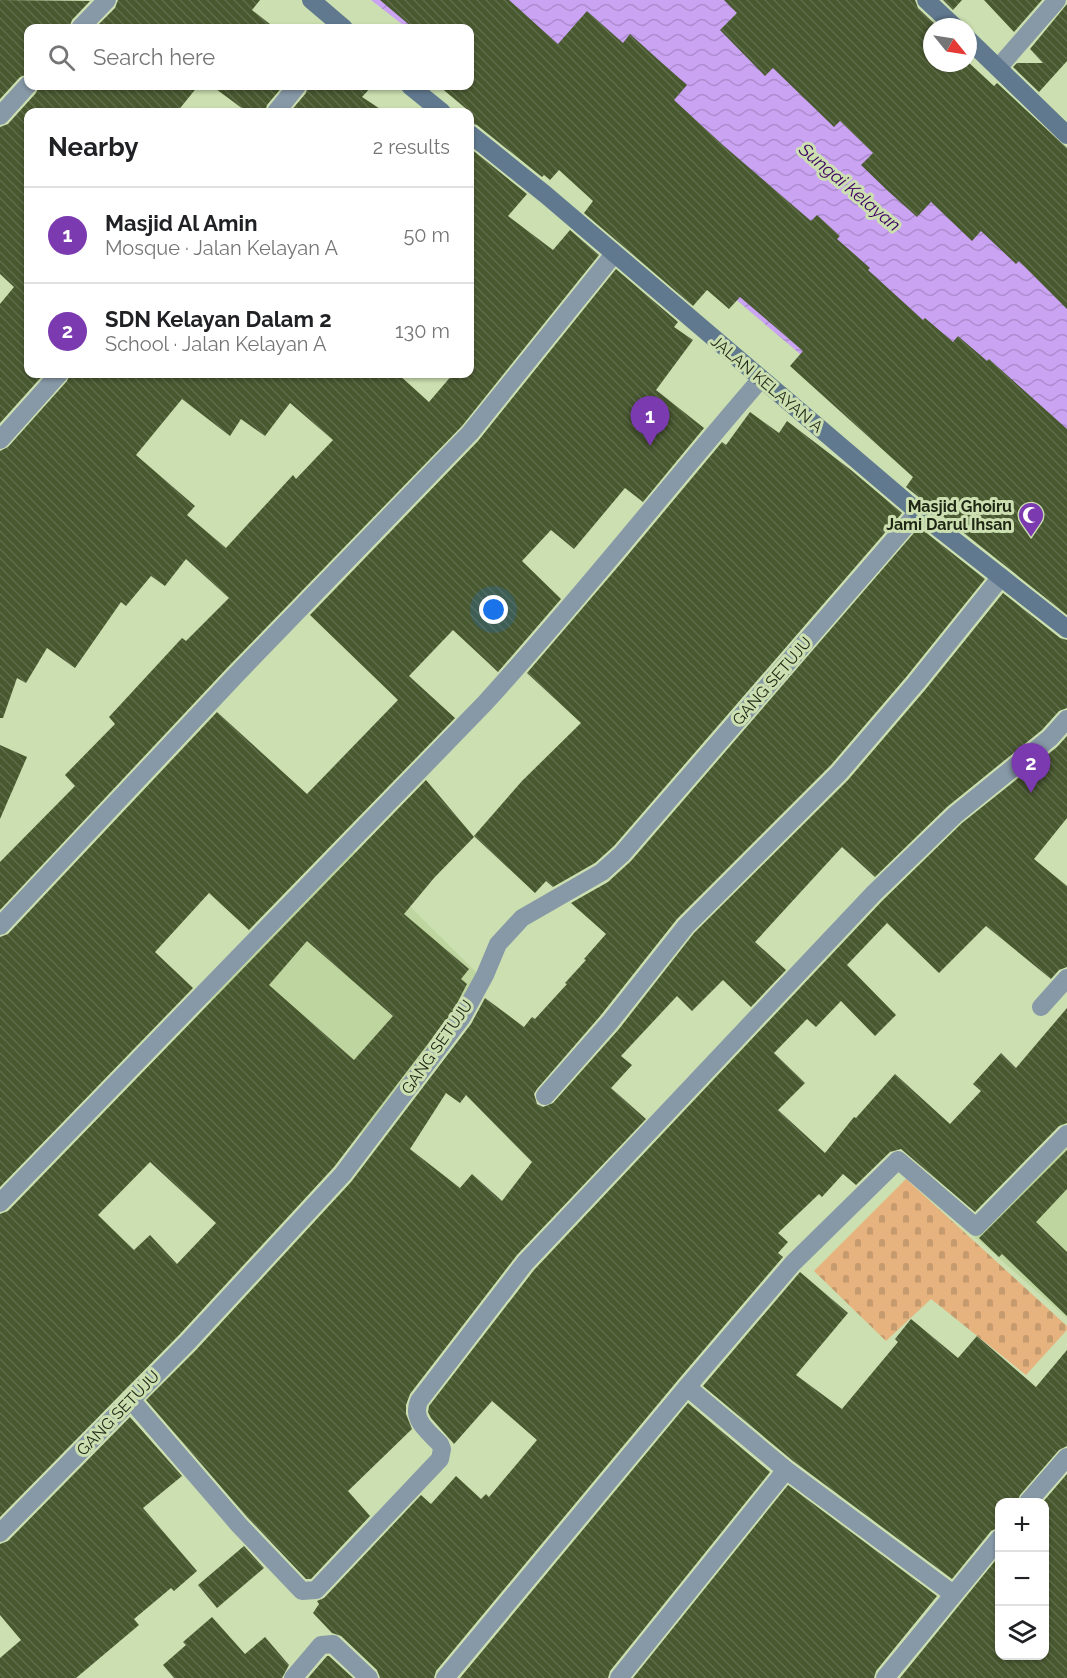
<!DOCTYPE html>
<html lang="en">
<head>
<meta charset="utf-8">
<style>
  body { margin:0; font-family:Raleway,sans-serif; background:#f6f6f6; color:#202124 }
  .controls { position:absolute; right:18px; bottom:18px; display:grid; overflow:hidden; border-radius:12px; box-shadow:0 2px 4px #0004 }
  .controls button { width:54px; height:54px; display:grid; place-items:center; padding:0; border:0; border-bottom:2px solid #e0e0e0; background:#fff; color:#202124; font:30px sans-serif }
  .compass { position:absolute; left:923px; top:18px; width:54px; height:54px; border-radius:50%; background:#fff; box-shadow:0 2px 4px #0004; rotate:120deg }
  .you { position:absolute; left:494px; top:610px; width:21px; height:21px; margin:-15px; border:4px solid #fff; border-radius:50%; background:#1a73e8; box-shadow:0 0 0 9px #1a73e833 }
  .badge { display:grid; place-items:center; width:39px; height:39px; border-radius:50%; background:#7b3aaf; color:#fff; font-size:20px; font-weight:700 }
  .pin { position:absolute; translate:-50% -50px; filter:drop-shadow(0 2px 3px #0008) }
  .pin::after { content:''; position:absolute; top:32px; width:21px; height:18px; background:inherit; clip-path:polygon(0 0,100% 0,50% 100%) }
  .list { margin:0; padding:0; list-style:none }
  h2 { display:flex; justify-content:space-between; align-items:center; height:78px; margin:0; padding:0 24px; font-size:26px }
  h2 small { font-size:20px; font-weight:400; color:#757577 }
  .list li { display:grid; grid-template-columns:39px 1fr auto; gap:18px; align-items:center; box-sizing:border-box; height:96px; padding:0 24px; border-top:2px solid #e0e0e0 }
  .list b { display:block; font-size:22px; white-space:nowrap }
  .list p { margin:0; font-size:20px; white-space:nowrap; color:#757577 }
  .list em { font-size:20px; font-style:normal; color:#757577 }
  .icon { flex:none; width:33px; height:33px; fill:none; stroke:currentColor; stroke-width:2; stroke-linecap:round; stroke-linejoin:round }
  .map { position:relative; flex:none; width:1067px; height:1678px; overflow:hidden }
  .search { position:absolute; background:#fff; box-shadow:0 2px 4px #0004; left:24px; top:24px; width:450px; height:66px; display:flex; align-items:center; gap:15px; box-sizing:border-box; padding:0 21px; border-radius:12px; color:#757577; font-size:22px }
  .panel { position:absolute; background:#fff; box-shadow:0 2px 4px #0004; left:24px; top:108px; width:450px; height:270px; border-radius:12px }
  .map>svg:first-child { display:block }
  .built { fill:#bfd59f }
  .cemetery { fill:url(#cemetery-stones) }
  .water { fill:url(#water-waves) }
  .building { fill:url(#building-back-hatch); fill-rule:evenodd }
  .lines { fill:none; stroke-linecap:round; stroke-linejoin:round }
  .street { stroke:#8798a7; stroke-width:18 }
  .secondary { stroke:#60798f; stroke-width:18 }
  .labels { text-anchor:middle; dominant-baseline:central; stroke-width:6; stroke-linejoin:round; paint-order:stroke }
  .street-label { font-size:16px; fill:#1e2513; stroke:#cbdfb0 }
  .poi-label { font-size:16px; font-weight:bold; fill:#1e2513; stroke:#cbdfb0; text-anchor:end }
  .water-label { font-size:18px; font-style:italic; fill:#3f0263; stroke:#cbdfb0 }
</style>
</head>
<body>
<div class="map">
<svg width="1067" height="1678" viewBox="0 0 1067 1678">
  <defs>
    <pattern id="cemetery-stones" width="16" height="16" patternUnits="userSpaceOnUse" patternTransform="scale(1.5)"><rect width="16" height="16" fill="#e6b37f"/><path d="M2 7V4a2 2 0 0 1 4 0v3zM10 15v-3a2 2 0 0 1 4 0v3z" fill="#c59a6d"/></pattern>
    <pattern id="water-waves" width="16" height="10" patternUnits="userSpaceOnUse" patternTransform="scale(1.5)"><rect width="16" height="10" fill="#caa3f2"/><path d="M0 5q4-4 8 0t8 0" fill="none" stroke="#ad8ccf"/></pattern>
    <pattern id="building-back-hatch" width="6" height="6" patternUnits="userSpaceOnUse" patternTransform="scale(1.5)"><rect width="6" height="6" fill="#48582f"/><path d="M-1 5l2 2M0 0l6 6M5-1l2 2" fill="none" stroke="#5f6c4a"/></pattern>
  </defs>
  <rect width="100%" height="100%" fill="#cbdfb0"/>
  <g class="built">
    <polygon points="348,845 476,972 463,1008 366,1138 209,999"/>
    <polygon points="1067,1128 1067,1318 968,1231"/>
  </g>
  <polygon class="cemetery" points="906,1179 1067,1326 1067,1330 1026,1375 931,1299 886,1341 814,1271"/>
  <polygon class="water" points="371,0 869,0 932,63 1067,188 1067,577 990,515 536,130 470,78 470,28 407,28"/>
  <g class="building">
    <polygon points="0,0 90,1 72,20 69,28 28,28 28,74 20,77 0,99"/>
    <polygon points="118,0 260,0 252,10 275,28 95,28 115,8"/>
    <polygon points="380,0 509,0 558,44 587,11 623,43 630,34 662,63 687,85 674,100 724,146 811,221 817,215 840,236 837,239 870,268 868,270 923,320 925,318 953,342 958,336 987,361 989,359 1067,429 1067,615 906,487 913,477 790,366 803,351 740,297 729,309 707,290 693,306 584,213 593,201 559,170 550,180 544,175 542,177 477,125 470,123 470,112 439,86 470,86 470,28 413,28"/>
    <polygon points="724,0 915,0 918,8 937,26 932,27 932,63 968,62 994,86 997,83 1067,148 1067,309 1019,261 1016,264 981,231 972,241 931,202 917,217 888,191 861,165 873,153 840,121 834,127 773,68 765,76 720,30 737,13"/>
    <polygon points="943,0 962,0 953,10"/>
    <polygon points="984,0 1042,0 1014,32"/>
    <polygon points="1067,4 1067,61 1039,92 1013,67 1017,63 1043,63 1030,49"/>
    <polygon points="39,86 198,86 177,112 28,112 28,374 44,374 0,423 0,304 14,287 0,274 0,127 8,124 36,93"/>
    <polygon points="212,86 283,86 267,105 265,112 247,112"/>
    <polygon points="308,86 372,86 362,97 385,112 290,112 306,93"/>
    <path d="M470 148 527 194 508 216 553 250 570 230 599 255 462 426 228 667 0 910V862L75 786 65 775 115 724 109 717 182 638 186 641 229 598 186 559 165 586 151 576 126 606 121 602 75 668 47 648 26 683 17 678 3 718H0V451L8 447 67 381 70 374H398L429 402 453 374H470ZM182 399 230 436 241 419 265 436 290 403 333 440 296 479 293 475 226 548 187 515 195 506 136 455Z"/>
    <polygon points="616,269 678,322 674,327 693,340 656,390 704,428 643,502 625,488 574,549 551,530 522,561 561,599 498,672 453,630 409,676 455,718 249,930 209,893 155,952 193,988 0,1187 0,937 8,934 217,712 307,794 398,700 310,615 478,441"/>
    <polygon points="750,412 779,433 787,421 851,470 902,513 614,846 595,863 553,887 546,881 535,893 474,836 522,781 581,723 527,673 622,562 722,442 726,445"/>
    <path d="M919 527 985 579 907 676 831 765 677 919 601 1015 537 1089 534 1094 537 1104 543 1107 553 1103 619 1029 694 933 848 780 925 690 1003 593 1060 638 1067 640V708L1059 711 1042 730 947 807 875 877 842 847 755 942 786 970 751 1007 723 980 692 1011 677 996 621 1056 632 1065 611 1088 646 1119 517 1255 410 1394 406 1405V1414L412 1429 348 1491 370 1516 311 1579H306L247 1517 146 1400 196 1350 351 1182 471 1024 485 998 524 1027 532 1017 535 1019 567 984 565 983 586 960 584 959 606 934 571 903 608 882 631 861ZM446 1093 460 1103 466 1095 532 1162 502 1201 472 1174 460 1188 410 1149Z"/>
    <polygon points="1067,736 1067,818 1034,859 1067,886 1067,967 1059,970 1051,979 986,926 939,973 887,923 847,965 896,1015 875,1036 841,1001 816,1027 807,1019 774,1053 805,1083 778,1110 825,1153 854,1117 856,1118 895,1074 950,1124 981,1091 973,1084 1001,1053 1016,1068 1067,1008 1067,1123 1059,1126 975,1212 901,1149 890,1152 856,1185 843,1174 822,1197 819,1194 778,1233 788,1242 778,1253 783,1257 678,1380 436,1671 434,1678 380,1678 377,1670 341,1636 332,1633 313,1613 319,1604 317,1601 324,1598 421,1495 431,1504 456,1476 481,1499 486,1494 489,1497 537,1440 492,1401 454,1444 431,1418 428,1412 429,1406 534,1270 882,901 962,823 1057,747"/>
    <polygon points="0,745 27,757 0,819"/>
    <path d="M426 780 474 837 434 878 404 914 469 969 461 979 467 984 453 1011 334 1167 180 1334 0 1517V1214L8 1211ZM307 941 393 1016 354 1060 269 985ZM150 1162 216 1223 177 1264 150 1235 134 1250 98 1215Z"/>
    <polygon points="1067,1150 1067,1189 1036,1222 1067,1252 1067,1316 1002,1254 999,1257 979,1238"/>
    <polygon points="800,1272 848,1313 796,1375 842,1409 898,1342 895,1339 911,1319 958,1358 977,1336 1036,1387 1067,1350 1067,1446 1059,1450 1020,1495 1017,1503 999,1503 999,1527 991,1531 952,1579 793,1461 703,1386"/>
    <polygon points="688,1403 770,1472 610,1671 608,1678 460,1678"/>
    <polygon points="130,1417 182,1476 143,1508 197,1571 174,1591 171,1588 134,1619 139,1625 76,1678 0,1678 0,1658 21,1640 0,1615 0,1544 8,1541"/>
    <polygon points="1067,1474 1067,1678 900,1678 999,1556 999,1656 1044,1656 1044,1503 1042,1503"/>
    <polygon points="788,1485 937,1596 876,1671 874,1678 633,1678"/>
    <polygon points="244,1546 264,1568 217,1608 198,1585"/>
    <polygon points="212,1617 245,1654 265,1637 289,1665 282,1678 174,1678 163,1665 186,1645 183,1642"/>
    <polygon points="327,1656 329,1656 353,1678 308,1678"/>
  </g>
  <g class="lines">
    <g class="street">
      <polyline points="80,28 107,0"/>
      <polyline points="998,68 1057,0"/>
      <polyline points="276,112 297,86"/>
      <polyline points="0,116 28,85"/>
      <polyline points="0,440 59,374"/>
      <polyline points="0,926 236,675 470,433 614,254"/>
      <polyline points="1041,1007 1067,978"/>
      <polyline points="545,1096 610,1022 686,926 839,773 916,683 1001,577"/>
      <path d="M0 1203 485 703C581 598 668 486 761 379"/>
      <polyline points="687,1387 786,1470 953,1594"/>
      <path d="M131 1400 239 1525 302 1591 316 1590 440 1459 442 1449 440 1444C428 1431 411 1420 419 1401L525 1263 874 893 955 815 1050 738 1067 719"/>
      <polyline points="1028,1502 1067,1457"/>
      <polyline points="0,1533 188,1342 343,1174 462,1017 485,975 498,944 522,918 602,872 622,854 918,512"/>
      <polyline points="293,1678 321,1645 333,1644 369,1678"/>
      <polyline points="445,1678 687,1387 793,1263 898,1160 976,1227 1067,1134"/>
      <polyline points="619,1678 786,1470"/>
      <polyline points="885,1678 1000,1538"/>
    </g>
    <g class="secondary">
      <polyline points="311,0 344,28"/>
      <polyline points="926,0 955,27"/>
      <polyline points="968,39 1067,135"/>
      <polyline points="410,86 442,112"/>
      <polyline points="470,134 546,195 918,512 1067,629"/>
    </g>
  </g>
  <defs>
    <g id="mosque-pin" transform="scale(1.35)"><path d="M0 17L-7.5 6A9.5 9.5 0 1 1 7.5 6Z" fill="#7b3aaf" stroke="#cbdfb0"/><path d="M3.5-4.9A6 6 0 1 0 3.5 4.9A5 5 0 1 1 3.5-4.9Z" fill="#fff"/></g>
  </defs>
  <g fill-rule="evenodd">
    <use href="#mosque-pin" x="1031" y="515"/>
  </g>
  <g class="labels">
    <g class="street-label">
      <text transform="translate(767 384) rotate(40)">JALAN KELAYAN A</text>
      <text transform="translate(772 681) rotate(-49)">GANG SETUJU</text>
      <text transform="translate(437 1047) rotate(-55)">GANG SETUJU</text>
      <text transform="translate(118 1413) rotate(-46)">GANG SETUJU</text>
    </g>
    <g class="poi-label">
      <text x="1012" y="506">Masjid Ghoiru<tspan x="1012" dy="18">Jami Darul Ihsan</tspan></text>
    </g>
    <g class="water-label">
      <text transform="translate(850 187) rotate(40)">Sungai Kelayan</text>
    </g>
  </g>
</svg>
<div class="controls">
<button>+</button>
<button>−</button>
<button><svg class="icon" aria-label="layers" viewBox="0 0 24 24"><path d="M12 4l9 5-9 5-9-5zM3 14l9 5 9-5"/></svg></button>
</div>
<svg class="compass" viewBox="-18 -18 36 36"><path d="M0-13l5 13h-10z" fill="#e53935"/><path d="M0 13l5-13h-10z" fill="#757577"/></svg>
<div class="you"></div>
<div class="pin badge" style="left:650px;top:446px">1</div>
<div class="pin badge" style="left:1031px;top:793px">2</div>
<div class="search"><svg class="icon" aria-label="search" viewBox="0 0 24 24"><circle cx="10" cy="10" r="6"/><path d="M15 15l6 6"/></svg>Search here</div>
<section class="panel">
<h2>Nearby<small>2 results</small></h2>
<ul class="list">
<li><span class="badge">1</span><div><b>Masjid Al Amin</b><p>Mosque · Jalan Kelayan A</p></div><em>50 m</em></li>
<li><span class="badge">2</span><div><b>SDN Kelayan Dalam 2</b><p>School · Jalan Kelayan A</p></div><em>130 m</em></li>
</ul>
</section>
</div>
</body>
</html>
